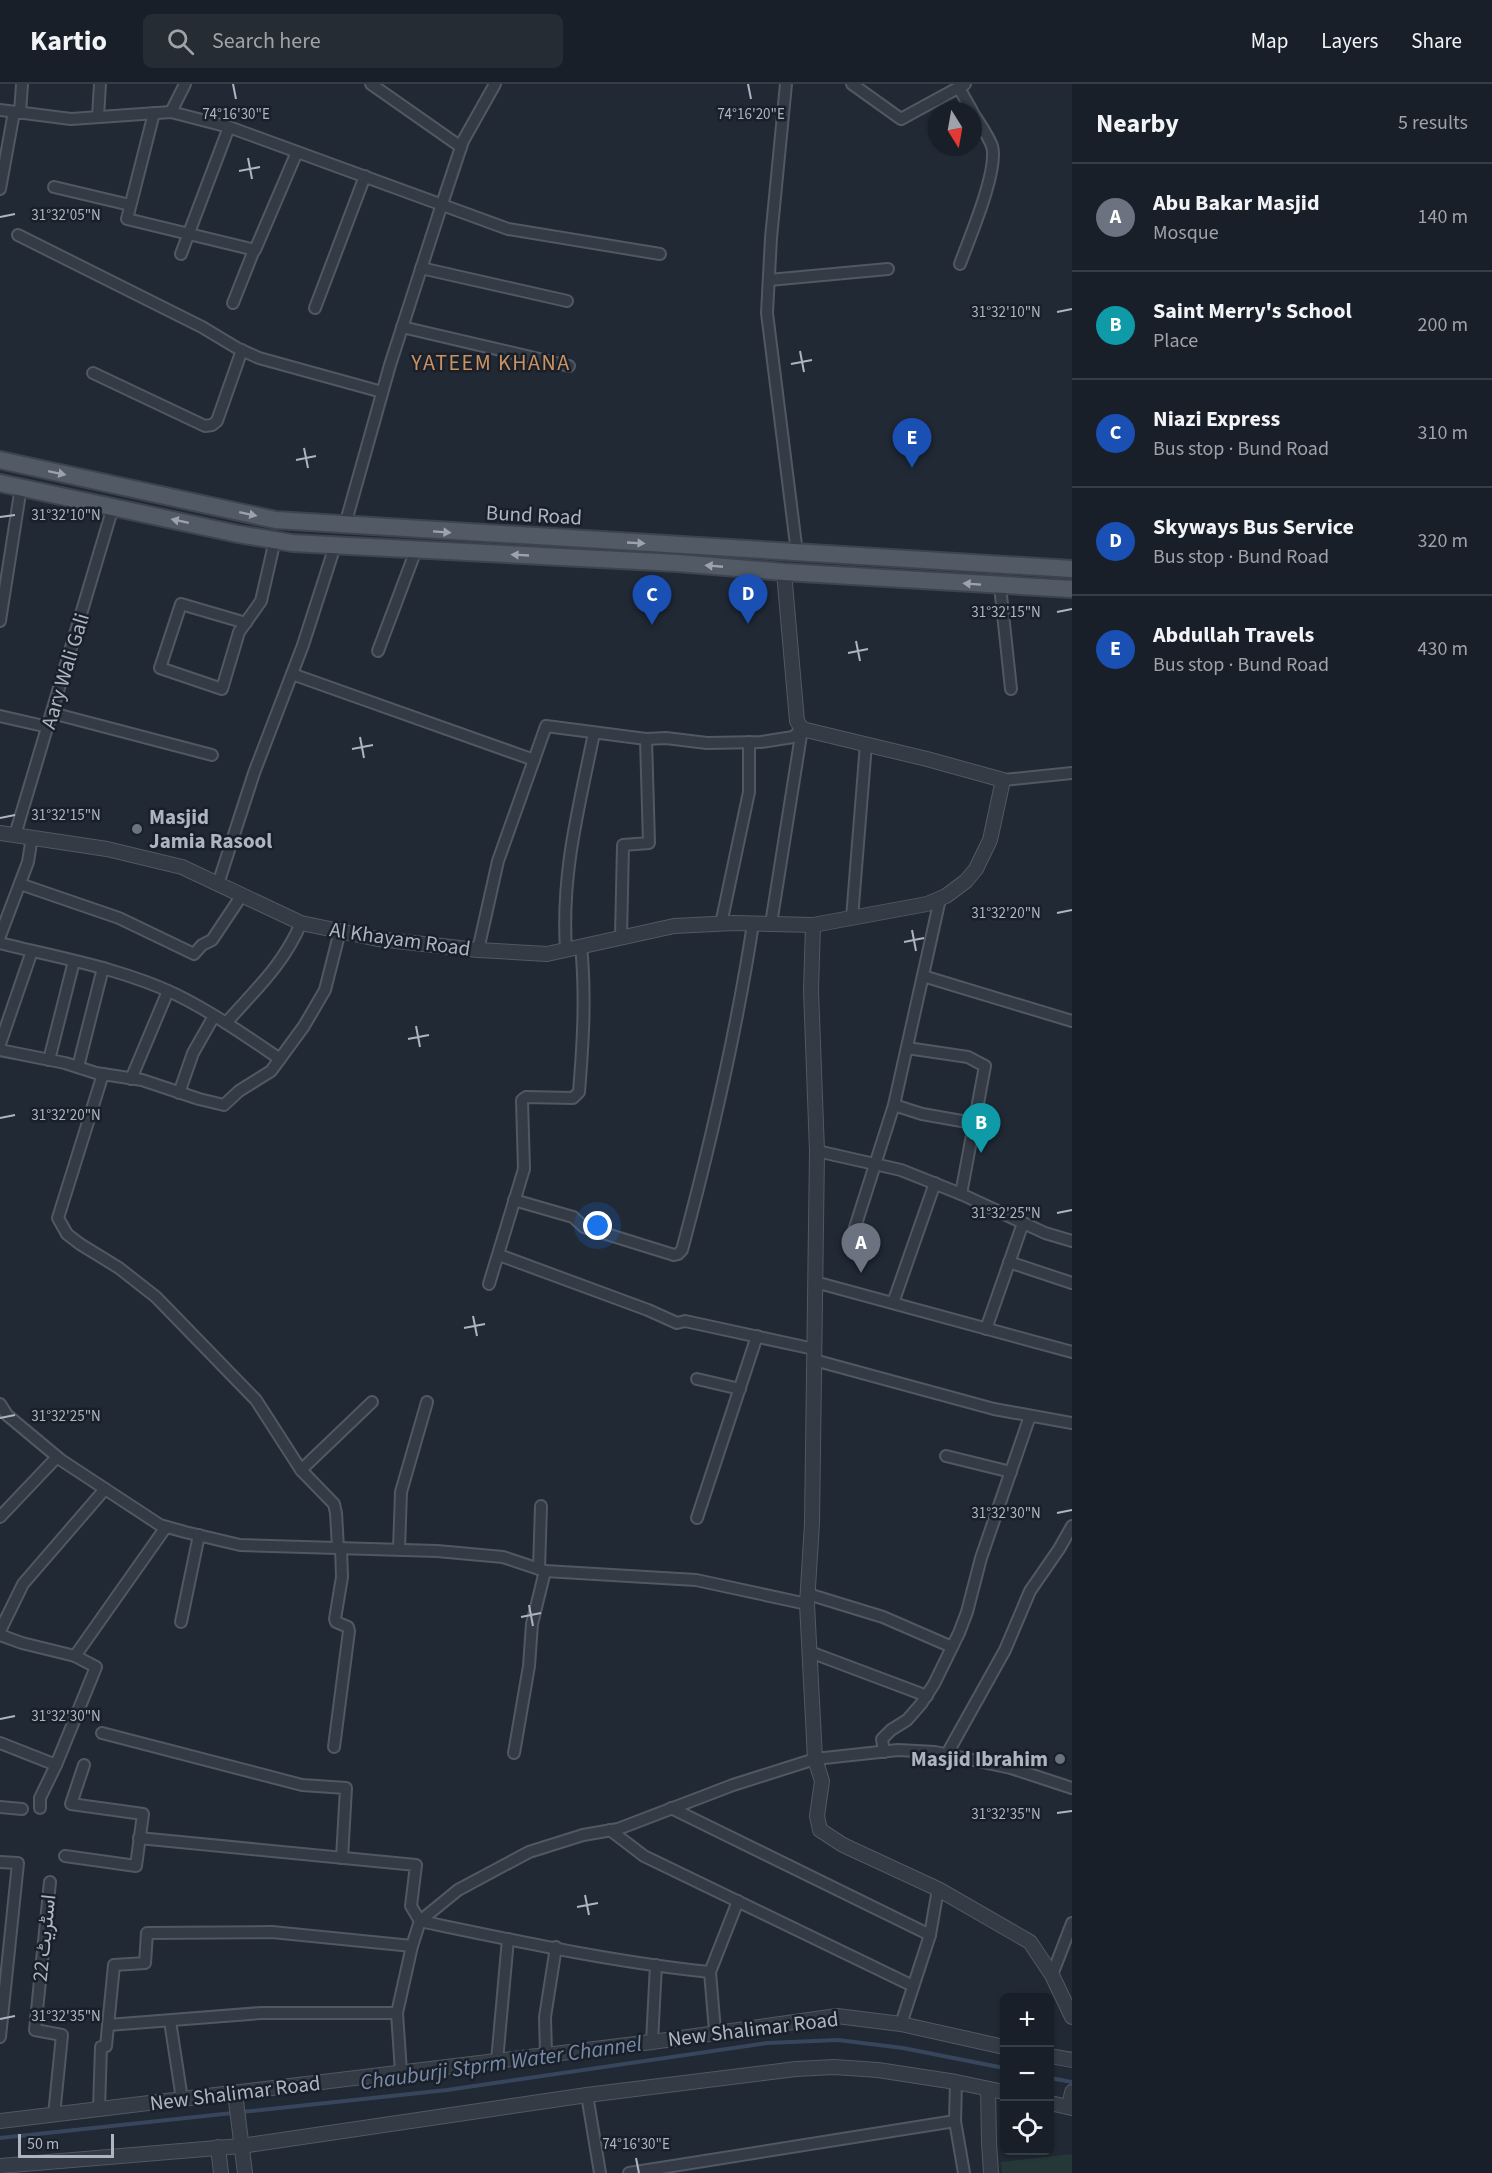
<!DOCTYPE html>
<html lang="en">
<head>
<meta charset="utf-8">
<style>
  body { margin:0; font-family:"Source Sans 3",Vazirmatn,sans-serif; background:#262c34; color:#f1f3f6 }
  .controls { position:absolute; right:18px; bottom:18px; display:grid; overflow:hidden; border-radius:9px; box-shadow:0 2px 4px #0004 }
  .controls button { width:54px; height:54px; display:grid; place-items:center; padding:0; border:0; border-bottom:2px solid #373d45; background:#191f28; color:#f1f3f6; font:30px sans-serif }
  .compass { position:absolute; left:928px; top:18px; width:54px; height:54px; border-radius:50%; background:#191f28; box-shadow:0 2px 4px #0004; rotate:169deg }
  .scale { position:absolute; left:18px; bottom:15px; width:96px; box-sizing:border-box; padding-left:6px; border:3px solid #aeb5c2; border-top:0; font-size:16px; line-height:21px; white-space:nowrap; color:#aeb5c2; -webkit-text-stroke:4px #1a202a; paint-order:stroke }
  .you { position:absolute; left:598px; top:1142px; width:21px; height:21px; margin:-15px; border:4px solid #fff; border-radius:50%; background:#1a73e8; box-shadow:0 0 0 9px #1a73e833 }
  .badge { display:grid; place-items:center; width:39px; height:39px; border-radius:50%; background:#86abf0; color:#fff; font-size:20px; font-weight:700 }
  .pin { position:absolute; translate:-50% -50px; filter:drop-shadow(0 2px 3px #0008) }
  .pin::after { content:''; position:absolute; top:32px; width:21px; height:18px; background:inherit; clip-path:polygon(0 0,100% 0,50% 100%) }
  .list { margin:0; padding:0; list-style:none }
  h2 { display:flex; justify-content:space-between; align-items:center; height:78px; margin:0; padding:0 24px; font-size:26px }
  h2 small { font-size:20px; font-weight:400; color:#9fa2a8 }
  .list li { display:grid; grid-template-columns:39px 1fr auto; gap:18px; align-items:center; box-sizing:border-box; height:108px; padding:0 24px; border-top:2px solid #373d45 }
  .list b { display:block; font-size:22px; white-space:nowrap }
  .list p { margin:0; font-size:20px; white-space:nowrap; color:#9fa2a8 }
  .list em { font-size:20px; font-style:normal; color:#9fa2a8 }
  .icon { flex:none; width:33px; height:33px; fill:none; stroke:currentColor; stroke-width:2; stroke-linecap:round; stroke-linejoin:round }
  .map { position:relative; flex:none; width:1072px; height:2089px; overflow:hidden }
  header { display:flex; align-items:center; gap:36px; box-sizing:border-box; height:84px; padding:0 30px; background:#191f28; border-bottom:2px solid #373d45 }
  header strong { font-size:28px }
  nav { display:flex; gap:33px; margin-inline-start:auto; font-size:21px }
  .search { width:420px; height:54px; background:#262c34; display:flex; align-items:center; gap:15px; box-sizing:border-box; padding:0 21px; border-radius:9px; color:#9fa2a8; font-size:22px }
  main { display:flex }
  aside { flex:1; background:#191f28 }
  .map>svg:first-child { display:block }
  .green { fill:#263738 }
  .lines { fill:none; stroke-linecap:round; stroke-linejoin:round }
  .stream { stroke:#37465d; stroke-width:4 }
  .minor-casing { stroke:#515863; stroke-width:14 }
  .tertiary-casing { stroke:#515863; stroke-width:16 }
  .primary-casing { stroke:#3d444f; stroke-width:20 }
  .minor { stroke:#343b45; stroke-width:10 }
  .tertiary { stroke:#343b45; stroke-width:14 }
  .primary { stroke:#525a65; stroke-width:16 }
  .oneway { fill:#9ca3af }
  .ticks { fill:none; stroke:#aeb5c2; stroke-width:2 }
  .worship-dot { fill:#6b7280; stroke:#1a202a; stroke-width:2 }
  .labels { text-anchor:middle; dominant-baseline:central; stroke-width:5; stroke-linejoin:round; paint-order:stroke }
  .street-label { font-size:21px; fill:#aeb5c2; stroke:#1a202a }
  .poi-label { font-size:21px; font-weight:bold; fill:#aeb5c2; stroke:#1a202a; text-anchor:start }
  .neighbourhood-label { font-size:22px; letter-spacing:1.5px; fill:#cb9261; stroke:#1a202a }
  .water-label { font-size:22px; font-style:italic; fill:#788ca9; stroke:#1a202a }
  .ticks-label { font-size:15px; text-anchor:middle; fill:#aeb5c2; stroke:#1a202a; stroke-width:5; stroke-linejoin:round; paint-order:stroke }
</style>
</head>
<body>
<header>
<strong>Kartio</strong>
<div class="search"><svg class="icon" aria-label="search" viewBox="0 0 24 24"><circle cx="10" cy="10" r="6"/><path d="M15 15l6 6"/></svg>Search here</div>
<nav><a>Map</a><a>Layers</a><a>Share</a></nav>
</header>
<main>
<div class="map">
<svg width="1072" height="2089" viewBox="0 0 1072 2089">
  <rect width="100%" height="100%" fill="#212935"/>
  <polygon class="green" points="1072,2070 1072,2089 1002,2089 1001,2078"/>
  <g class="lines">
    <g class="stream">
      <polyline points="1050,1994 1072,1998"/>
      <polyline points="0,2054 447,2006 767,1959 838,1956 903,1964 1004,1984"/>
    </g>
    <g class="minor-casing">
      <g id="minor">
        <polyline points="371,0 461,63"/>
        <polyline points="786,0 771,154 767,229 797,469"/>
        <polyline points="852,0 901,35 965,0"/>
        <polyline points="959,4 972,27"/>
        <polyline points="0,26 71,35 171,28 229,43 508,145 660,170"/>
        <polyline points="171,28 185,0"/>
        <polyline points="20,29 22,0"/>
        <polyline points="154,29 127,135 255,166 297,68"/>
        <polyline points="98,33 100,0"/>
        <polyline points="54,103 130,121"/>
        <polyline points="0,105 14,28"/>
        <polyline points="18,151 202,243 237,264 259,274 382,308"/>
        <polyline points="181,170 229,43"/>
        <path d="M960 180C969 155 999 86 992 62 988 51 979 39 973 29"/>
        <polyline points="421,184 567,217"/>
        <polyline points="769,196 888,185"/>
        <polyline points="233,219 254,166"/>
        <polyline points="315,224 365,92"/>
        <polyline points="402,243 569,282"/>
        <polyline points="93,289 205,342 212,341 217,337 242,266"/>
        <polyline points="345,441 390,281 442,120 463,57 495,0"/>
        <polyline points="1000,502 1011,605"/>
        <polyline points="0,537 21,403"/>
        <polyline points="246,539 181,520 160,584 222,605 239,548 261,517 275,456"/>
        <polyline points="378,567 416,466"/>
        <polyline points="292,590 534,676"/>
        <polyline points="52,629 212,671"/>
        <polyline points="0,632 48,643"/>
        <polyline points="1003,696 1072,689"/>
        <polyline points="15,751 113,423"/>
        <polyline points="20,800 119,834 194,870 202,861 212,856 242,811"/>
        <polyline points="218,800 254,689 303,561 335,462"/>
        <polyline points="852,834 866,660"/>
        <polyline points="721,840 749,708 749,658"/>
        <polyline points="771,840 802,645"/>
        <polyline points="0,852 28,778 32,753"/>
        <polyline points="621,853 623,761 649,759 646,655"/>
        <path d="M0 859C59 874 120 884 175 910 212 928 246 952 280 975"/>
        <polyline points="478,866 498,777 546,642 646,655 666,654 707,659 761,658 793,653 802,645"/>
        <path d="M566 866C561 789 579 723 594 649"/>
        <polyline points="923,892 1072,937"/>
        <path d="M226 939C255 906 284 880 301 839"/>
        <polyline points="0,960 32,867"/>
        <polyline points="907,964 968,973 985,982 961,1110"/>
        <polyline points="0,966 65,979 96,989 142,996 199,1015 224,1021 239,1007 271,987 304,942 325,906 340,847"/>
        <polyline points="49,976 74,877"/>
        <polyline points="78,983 103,884"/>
        <polyline points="103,990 58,1134 67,1150 80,1160 119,1184 156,1213 256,1316 301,1386 334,1420 336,1429 338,1464"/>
        <polyline points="131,995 168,907"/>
        <polyline points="179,1009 193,969 214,932"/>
        <polyline points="894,1021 922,1030 973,1039"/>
        <polyline points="817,1067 901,1086 961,1110 1045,1149 1072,1157"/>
        <path d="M514 1116 573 1133 584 1143 674 1171 678 1170 682 1166C711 1058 736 950 753 840"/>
        <polyline points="851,1156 894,1021 940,815"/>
        <polyline points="499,1171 648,1226 677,1239 685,1237 814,1265"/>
        <polyline points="1009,1178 1072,1199"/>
        <polyline points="815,1198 1072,1268"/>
        <path d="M489 1200 524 1085 522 1016 526 1013 573 1014 579 1008C583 959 586 911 581 862"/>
        <polyline points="893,1219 935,1099"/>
        <polyline points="986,1245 1023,1139"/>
        <polyline points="814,1276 994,1325 1072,1339"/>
        <polyline points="697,1295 740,1305"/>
        <polyline points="0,1320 7,1331 61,1376 160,1441 185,1448 240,1461 437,1467 503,1473 545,1487 696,1496 807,1520"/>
        <polyline points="946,1372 1011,1388"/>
        <polyline points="301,1386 372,1318"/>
        <polyline points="0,1433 57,1373"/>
        <polyline points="697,1434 757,1252"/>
        <polyline points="399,1465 401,1408 427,1318"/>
        <polyline points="539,1485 541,1422"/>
        <polyline points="808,1510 883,1533 952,1563"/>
        <polyline points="181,1538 199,1451"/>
        <polyline points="0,1547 23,1500 105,1405"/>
        <polyline points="0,1551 22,1559 75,1572 96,1583 56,1681 40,1714 40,1724"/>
        <polyline points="810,1568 927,1612"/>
        <polyline points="75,1572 166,1443"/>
        <polyline points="102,1649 302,1701 346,1704 342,1774"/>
        <polyline points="0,1659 56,1681"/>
        <polyline points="334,1663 349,1547 348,1543 336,1538 335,1535 342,1493 341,1464"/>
        <polyline points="884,1668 882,1655 891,1646 907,1636 921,1620 934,1600 959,1549 967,1528 981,1474 1030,1332"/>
        <polyline points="514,1669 529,1582 532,1540 545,1487"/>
        <polyline points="947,1670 1005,1566 1030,1507 1059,1465 1072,1442"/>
        <polyline points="0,1723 22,1725"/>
        <polyline points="671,1724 930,1851"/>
        <polyline points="610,1746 644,1772 913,1902"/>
        <path d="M139 1754 416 1781 411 1822 420 1837C516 1857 613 1878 710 1888"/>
        <polyline points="65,1772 136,1782 143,1730 71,1720 84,1681"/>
        <polyline points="0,1778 18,1779 0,1953"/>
        <polyline points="50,1798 35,1946 62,1951 54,2031"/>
        <polyline points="1052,1891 1072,1839"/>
        <polyline points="170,1937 182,2015"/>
        <polyline points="901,1940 930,1851 938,1805"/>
        <polyline points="108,1941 261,1929 397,1929"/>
        <polyline points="715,1947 710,1888 738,1817"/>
        <polyline points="652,1958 656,1881"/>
        <polyline points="546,1970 545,1933 556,1863"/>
        <polyline points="497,1977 508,1855"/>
        <polyline points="401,1988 397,1929 412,1862 420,1837 458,1806 529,1768 583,1751 618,1745 733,1701 815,1675 898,1666 935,1668 1011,1684 1072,1704"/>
        <polyline points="956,1998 955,2037 964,2089"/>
        <polyline points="587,2011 600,2089"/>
        <polyline points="99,2025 101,1963 106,1962 114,1881 145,1879 147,1849 272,1848 412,1862"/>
        <polyline points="629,2089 955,2037"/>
      </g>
    </g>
    <g class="tertiary-casing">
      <g id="tertiary">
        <polyline points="0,749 107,765 182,783 301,839 378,855 478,866 547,870 674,842 734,839 813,841 927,820 946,812 966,797 976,785 990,756 1003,696 927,675 802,645 797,637 784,488"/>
        <polyline points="813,841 811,906 817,1067 812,1439 807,1520 815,1675 822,1697 817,1732 820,1746 843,1761 938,1805 1030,1858 1052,1891 1072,1933"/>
        <polyline points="1050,1972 1072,1976"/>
        <polyline points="988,2005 989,2059 991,2089"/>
        <polyline points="235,2009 245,2089"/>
        <polyline points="1050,2019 1072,2024"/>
        <polyline points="1069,2023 1072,2008"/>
        <polyline points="0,2037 652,1958 837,1932 901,1940 1004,1963"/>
        <polyline points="218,2063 221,2089"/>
        <polyline points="0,2082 241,2062 587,2011 796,1985 834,1983 878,1986 956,1998 1004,2008"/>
      </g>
    </g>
    <g class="primary-casing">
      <g id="primary">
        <polyline points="0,376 276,436 1072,485"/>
        <polyline points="0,399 238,450 292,459 677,479 784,488 1072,505"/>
      </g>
    </g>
    <use href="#minor" class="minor"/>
    <use href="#tertiary" class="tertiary"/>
    <use href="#primary" class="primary"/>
  </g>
  <defs><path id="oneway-solid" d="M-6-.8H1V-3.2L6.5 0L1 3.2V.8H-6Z" transform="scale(1.5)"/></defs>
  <g class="oneway">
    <use href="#oneway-solid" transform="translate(57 389) rotate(12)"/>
    <use href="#oneway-solid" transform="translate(248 430) rotate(12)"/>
    <use href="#oneway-solid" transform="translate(180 437) rotate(-168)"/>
    <use href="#oneway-solid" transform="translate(442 448) rotate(4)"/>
    <use href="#oneway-solid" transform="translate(636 459) rotate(3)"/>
    <use href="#oneway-solid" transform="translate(520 471) rotate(-177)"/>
    <use href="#oneway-solid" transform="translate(714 482) rotate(-175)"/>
    <use href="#oneway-solid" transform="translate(972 500) rotate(-176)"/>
  </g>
  <path class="ticks" d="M233 0 236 15M748 0 751 15M248 74 252 95M239 87 260 83M0 133 15 130M1057 228 1072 225M800 267 804 288M791 280 812 276M304 364 308 384M296 376 316 372M0 433 15 431M1057 528 1072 525M856 557 860 577M848 569 868 565M360 653 364 674M352 665 373 661M0 734 15 731M1057 829 1072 826M912 846 916 867M904 858 924 854M416 942 420 963M408 955 429 951M0 1034 15 1031M1057 1129 1072 1126M473 1232 477 1252M464 1244 485 1240M0 1334 15 1331M1057 1429 1072 1426M529 1521 533 1542M521 1533 541 1529M0 1635 15 1632M1057 1729 1072 1727M585 1811 589 1831M577 1823 598 1819M0 1935 15 1932M636 2074 639 2089"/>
  <g class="worship-dot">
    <circle cx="137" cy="745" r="6"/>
    <circle cx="1060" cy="1675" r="6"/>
  </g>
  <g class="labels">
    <g class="street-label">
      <text transform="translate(534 431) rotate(3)">Bund Road</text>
      <text transform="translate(65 587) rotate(-73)">Aary Wali Gali</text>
      <text transform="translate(400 855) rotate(8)">Al Khayam Road</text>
      <text transform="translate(44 1854) rotate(-84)">اسٹریٹ 22</text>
      <text transform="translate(753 1945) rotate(-7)">New Shalimar Road</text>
      <text transform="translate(235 2009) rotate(-7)">New Shalimar Road</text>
    </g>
    <g class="poi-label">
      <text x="149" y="733">Masjid<tspan x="149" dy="24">Jamia Rasool</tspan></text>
      <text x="1048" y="1675" text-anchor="end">Masjid Ibrahim</text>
    </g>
    <g class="neighbourhood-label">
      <text x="491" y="279">YATEEM KHANA</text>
    </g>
    <g class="water-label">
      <text transform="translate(501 1979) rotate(-8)">Chauburji Stprm Water Channel</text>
    </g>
  </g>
  <g class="ticks-label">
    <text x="236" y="35">74°16'30"E</text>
    <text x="751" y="35">74°16'20"E</text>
    <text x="66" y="136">31°32'05"N</text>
    <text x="1006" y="233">31°32'10"N</text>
    <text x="66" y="436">31°32'10"N</text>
    <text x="1006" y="533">31°32'15"N</text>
    <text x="66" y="736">31°32'15"N</text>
    <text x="1006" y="834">31°32'20"N</text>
    <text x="66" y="1036">31°32'20"N</text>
    <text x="1006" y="1134">31°32'25"N</text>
    <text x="66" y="1337">31°32'25"N</text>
    <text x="1006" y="1434">31°32'30"N</text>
    <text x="66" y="1637">31°32'30"N</text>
    <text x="1006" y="1735">31°32'35"N</text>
    <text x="66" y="1937">31°32'35"N</text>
    <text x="636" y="2065">74°16'30"E</text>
  </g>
</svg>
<div class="controls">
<button>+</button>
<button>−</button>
<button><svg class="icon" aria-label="locate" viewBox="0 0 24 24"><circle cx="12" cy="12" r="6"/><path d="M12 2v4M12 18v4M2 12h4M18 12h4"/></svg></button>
</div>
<svg class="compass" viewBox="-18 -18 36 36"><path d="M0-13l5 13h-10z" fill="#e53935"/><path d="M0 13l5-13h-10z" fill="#9fa2a8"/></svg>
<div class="scale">50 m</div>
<div class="you"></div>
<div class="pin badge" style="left:861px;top:1189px;background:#6b7280">A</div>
<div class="pin badge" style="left:981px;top:1069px;background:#0f9aa8">B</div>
<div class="pin badge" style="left:652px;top:541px;background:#1a4fb4">C</div>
<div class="pin badge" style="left:748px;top:540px;background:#1a4fb4">D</div>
<div class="pin badge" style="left:912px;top:384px;background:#1a4fb4">E</div>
</div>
<aside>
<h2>Nearby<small>5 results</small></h2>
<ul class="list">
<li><span class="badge" style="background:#6b7280">A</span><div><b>Abu Bakar Masjid</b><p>Mosque</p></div><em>140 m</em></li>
<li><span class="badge" style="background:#0f9aa8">B</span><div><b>Saint Merry's School</b><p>Place</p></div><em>200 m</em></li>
<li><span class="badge" style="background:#1a4fb4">C</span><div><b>Niazi Express</b><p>Bus stop · Bund Road</p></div><em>310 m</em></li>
<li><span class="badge" style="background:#1a4fb4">D</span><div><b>Skyways Bus Service</b><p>Bus stop · Bund Road</p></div><em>320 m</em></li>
<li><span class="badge" style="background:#1a4fb4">E</span><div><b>Abdullah Travels</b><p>Bus stop · Bund Road</p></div><em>430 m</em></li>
</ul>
</aside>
</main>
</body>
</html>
